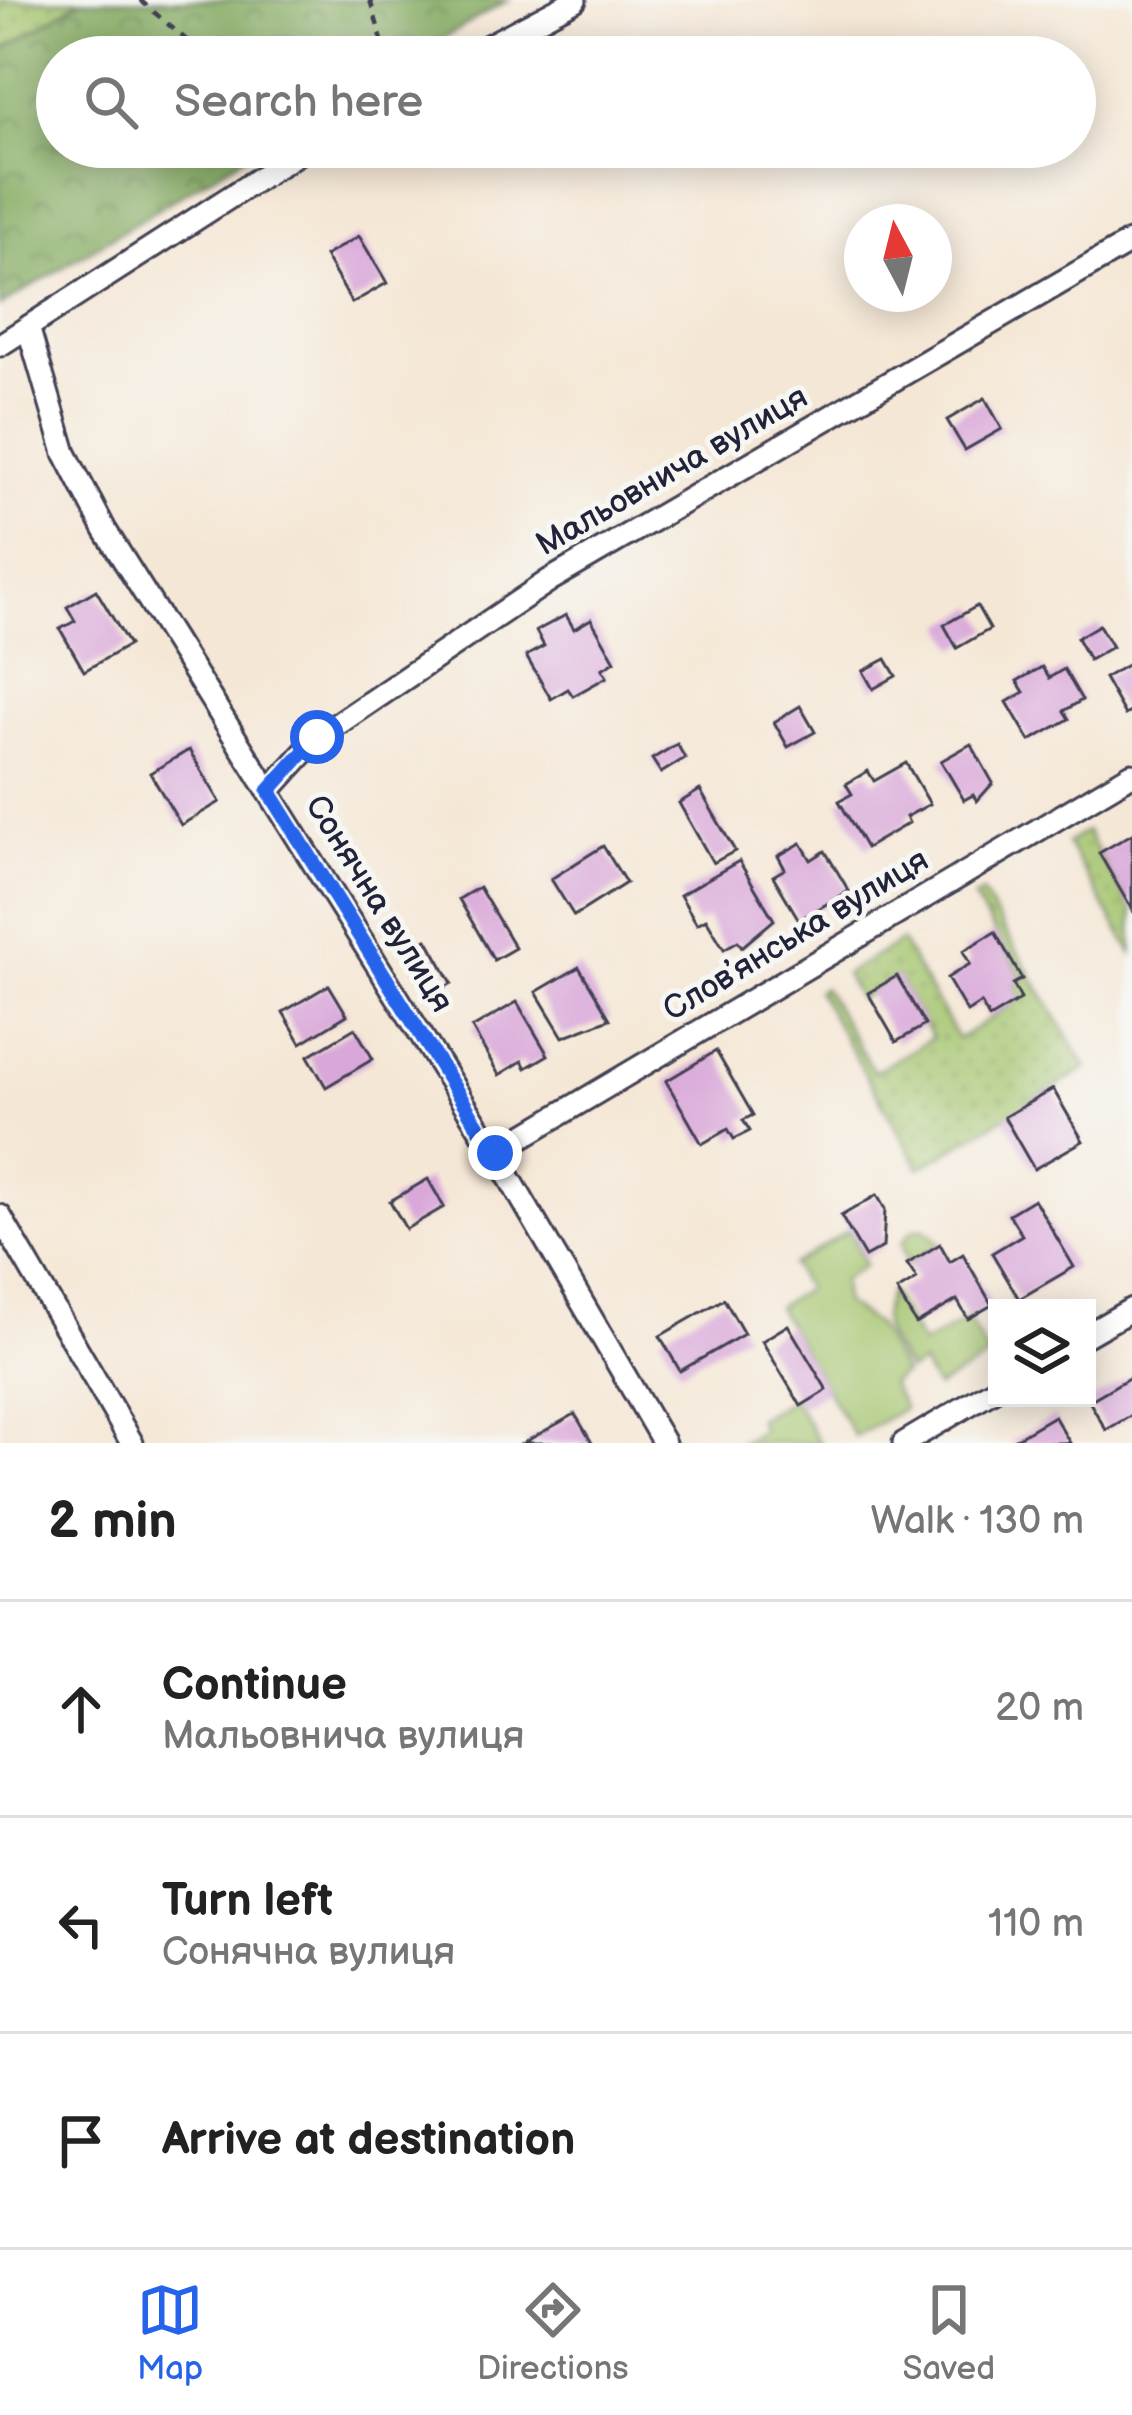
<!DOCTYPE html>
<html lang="en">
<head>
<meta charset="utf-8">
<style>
  body { margin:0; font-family:"Balsamiq Sans",sans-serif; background:#f2f2f2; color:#222 }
  .controls { position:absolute; right:36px; bottom:36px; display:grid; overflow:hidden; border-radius:0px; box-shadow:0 6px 30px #0003 }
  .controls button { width:108px; height:108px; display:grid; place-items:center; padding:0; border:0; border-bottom:3px solid #e0e0e0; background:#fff; color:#222; font:60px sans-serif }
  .compass { position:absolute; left:844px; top:204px; width:108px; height:108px; border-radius:50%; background:#fff; box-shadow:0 6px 30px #0003; rotate:353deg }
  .stop { position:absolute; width:36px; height:36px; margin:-27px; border:9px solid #2563eb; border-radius:50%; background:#fff }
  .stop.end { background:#2563eb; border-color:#fff; box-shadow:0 3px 12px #0008 }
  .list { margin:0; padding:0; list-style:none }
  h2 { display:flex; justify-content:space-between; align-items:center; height:156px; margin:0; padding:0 48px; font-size:51px }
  h2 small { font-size:39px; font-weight:400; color:#767676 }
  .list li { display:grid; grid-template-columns:78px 1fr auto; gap:36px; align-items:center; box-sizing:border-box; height:216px; padding:0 48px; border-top:3px solid #e0e0e0 }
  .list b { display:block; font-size:45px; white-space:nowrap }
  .list p { margin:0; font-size:39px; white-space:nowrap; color:#767676 }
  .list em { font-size:39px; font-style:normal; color:#767676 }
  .icon { flex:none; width:66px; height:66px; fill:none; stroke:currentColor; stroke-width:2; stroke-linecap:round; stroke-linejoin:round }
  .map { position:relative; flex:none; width:1132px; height:1443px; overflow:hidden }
  .search { position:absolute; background:#fff; box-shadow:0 6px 30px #0003; left:36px; right:36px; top:36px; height:132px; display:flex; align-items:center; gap:30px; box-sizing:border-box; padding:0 42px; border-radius:66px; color:#767676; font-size:45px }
  .sheet { height:804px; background:#fff }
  nav { display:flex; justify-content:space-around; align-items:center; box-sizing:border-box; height:168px; border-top:3px solid #e0e0e0; background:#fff; font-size:33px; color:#767676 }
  nav a { display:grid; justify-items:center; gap:6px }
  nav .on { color:#2563eb }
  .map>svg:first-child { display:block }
  .grass { fill:url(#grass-dots); stroke:#647454; stroke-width:3 }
  .forest { fill:url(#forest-crowns); stroke:#53664e; stroke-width:3 }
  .garden { fill:#a5c56e; stroke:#647454; stroke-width:3 }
  .building { fill:#d9a7d9 }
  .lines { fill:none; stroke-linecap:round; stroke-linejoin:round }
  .street-casing { stroke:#424052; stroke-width:27 }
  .path { stroke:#424052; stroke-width:4.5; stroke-dasharray:9 9; stroke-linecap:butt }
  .street { stroke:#fff; stroke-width:21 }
  .route { stroke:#2563eb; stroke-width:15 }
  .labels { text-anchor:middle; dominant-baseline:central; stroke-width:10; stroke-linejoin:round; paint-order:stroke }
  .street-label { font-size:33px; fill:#22223b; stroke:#f6f6f2 }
</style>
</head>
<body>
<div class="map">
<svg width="1132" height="1443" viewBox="0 0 1132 1443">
  <defs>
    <pattern id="grass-dots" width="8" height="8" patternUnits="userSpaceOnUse" patternTransform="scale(3)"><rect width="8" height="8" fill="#a5c56e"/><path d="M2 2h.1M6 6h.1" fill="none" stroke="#8ea960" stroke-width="1.8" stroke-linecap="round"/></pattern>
    <pattern id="forest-crowns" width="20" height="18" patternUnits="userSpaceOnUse" patternTransform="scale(3)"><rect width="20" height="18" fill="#84aa61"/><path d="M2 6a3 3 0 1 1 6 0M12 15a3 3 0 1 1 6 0" fill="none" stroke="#6c8a51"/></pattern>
  </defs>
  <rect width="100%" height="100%" fill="#f6f6f2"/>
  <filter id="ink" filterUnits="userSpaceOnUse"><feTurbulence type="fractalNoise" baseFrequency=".00833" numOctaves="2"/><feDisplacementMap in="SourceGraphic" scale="24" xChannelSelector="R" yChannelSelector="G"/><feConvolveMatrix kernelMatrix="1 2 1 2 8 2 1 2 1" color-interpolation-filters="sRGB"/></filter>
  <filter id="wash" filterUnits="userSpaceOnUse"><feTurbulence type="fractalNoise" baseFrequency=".004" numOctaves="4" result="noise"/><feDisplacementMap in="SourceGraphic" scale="48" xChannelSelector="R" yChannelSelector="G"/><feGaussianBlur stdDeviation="2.7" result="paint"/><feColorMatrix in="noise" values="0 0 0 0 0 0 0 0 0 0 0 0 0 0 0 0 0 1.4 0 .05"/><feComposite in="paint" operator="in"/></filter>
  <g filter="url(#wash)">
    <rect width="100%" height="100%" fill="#f5e7d5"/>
    <g class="grass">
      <polygon points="0,0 81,0 0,52"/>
      <polygon points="1086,831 1132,910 1132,953 1067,843"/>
      <polygon points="982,893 1087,1068 920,1168 817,991 823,987 874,1072 932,1038 897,977 859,999 845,974 901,941 958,1039 1021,999 1013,984 1022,979 974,898"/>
    </g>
    <polygon class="forest" points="81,0 508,0 412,57 57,57 57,147 259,147 0,306 0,52"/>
    <g class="garden">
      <polygon points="914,1229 925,1229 940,1244 907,1264 901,1243"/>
      <polygon points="849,1230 865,1265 842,1280 844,1303 876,1325 904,1374 890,1383 904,1408 855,1437 777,1307 806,1289 792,1265"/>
      <path d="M890 1292 922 1345 968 1319 989 1357 936 1388 922 1364 908 1371C889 1338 873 1329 890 1292Z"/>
      <polygon points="793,1399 820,1443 739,1443 762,1430 757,1419"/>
    </g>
    <g id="blocks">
      <g class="building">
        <polygon points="359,236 387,283 352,303 325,256"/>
        <polygon points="985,398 1002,429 965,450 947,420"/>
        <polygon points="96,590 129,645 84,671 60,629 75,621 67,607"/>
        <polygon points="977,606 990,629 957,648 944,625"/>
        <polygon points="566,615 574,629 591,619 615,661 602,669 607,677 573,696 568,689 551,699 526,656 544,646 536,631"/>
        <polygon points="1099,625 1112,647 1089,660 1077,638"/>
        <polygon points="886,659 896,676 873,689 863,671"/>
        <polygon points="1132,662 1132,711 1125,715 1104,678"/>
        <polygon points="1042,667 1049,678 1064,669 1082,700 1064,711 1069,719 1030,741 1007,702 1024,692 1017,681"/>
        <polygon points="800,706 815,732 788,747 774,722"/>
        <polygon points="677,744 685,758 661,773 652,759"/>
        <polygon points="971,744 993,783 977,801 973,795 964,800 941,761"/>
        <polygon points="189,750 220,802 181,825 150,773"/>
        <polygon points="906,763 930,804 906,817 909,823 866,848 839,801 852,794 846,784 868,771 874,781"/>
        <polygon points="700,790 735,851 713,863 679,803"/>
        <polygon points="1132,834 1132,910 1099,853"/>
        <polygon points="801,843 811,860 825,851 849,891 799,920 773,876 785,869 778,856"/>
        <polygon points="603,846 626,883 574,916 551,879"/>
        <polygon points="739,861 774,920 742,947 738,941 724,949 706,919 697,924 680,895"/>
        <polygon points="479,887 515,948 494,960 459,899"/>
        <polygon points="995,932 1022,979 1013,984 1021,999 989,1018 981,1003 967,1012 947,978 970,964 963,951"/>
        <polygon points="427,939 452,983 432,995 406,950"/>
        <polygon points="579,967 610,1019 563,1037 536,992"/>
        <polygon points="897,976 925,1025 896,1042 868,993"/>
        <polygon points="329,985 347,1015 301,1043 283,1012"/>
        <polygon points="517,1002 548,1055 526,1068 522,1061 499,1075 472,1028"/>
        <polygon points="355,1028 373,1059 326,1087 308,1056"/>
        <polygon points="716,1051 753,1115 743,1120 750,1131 734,1139 728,1129 702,1144 666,1081"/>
        <polygon points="1053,1089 1083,1141 1034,1169 1004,1117"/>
        <polygon points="428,1179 444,1207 406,1229 390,1201"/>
        <polygon points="877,1195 885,1209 883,1247 865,1257 841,1216"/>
        <polygon points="1034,1199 1074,1267 1019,1299 992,1253 1022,1235 1009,1214"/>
        <polygon points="940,1244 950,1262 963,1254 992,1305 968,1319 957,1300 916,1324 897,1291 917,1279 907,1264"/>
        <polygon points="724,1299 744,1334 680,1371 660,1336"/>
        <polygon points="788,1325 827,1390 801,1406 762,1341"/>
        <polygon points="1132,1376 1132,1415 1106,1430 1089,1401"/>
        <polygon points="575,1414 592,1443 523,1443"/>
        <polygon points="1054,1416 1070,1443 1008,1443"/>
      </g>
    </g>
  </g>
  <g filter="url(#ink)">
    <use href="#blocks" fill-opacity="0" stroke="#424052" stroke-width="3"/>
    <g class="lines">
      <g class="street-casing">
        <g id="street">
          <polyline points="467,57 575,0"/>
          <polyline points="28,327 65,453 105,530 495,1153 664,1443"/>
          <polyline points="0,345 308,147"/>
          <polyline points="269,791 317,738 550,580 1132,241"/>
          <polyline points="495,1153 1132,774"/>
          <polyline points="0,1216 132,1443"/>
          <polyline points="1087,1335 1132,1309"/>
          <polyline points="904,1443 997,1388"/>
        </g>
      </g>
      <g class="path">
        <polyline points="140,0 206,57"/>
        <polyline points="370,0 387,57"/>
      </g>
      <use href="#street" class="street"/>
    </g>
  </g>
  <g class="lines" filter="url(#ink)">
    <polyline class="route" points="317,737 269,791 495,1153"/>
  </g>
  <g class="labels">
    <g class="street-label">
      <text transform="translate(672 471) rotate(-30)">Мальовнича вулиця</text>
      <text transform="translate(379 904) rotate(58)">Сонячна вулиця</text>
      <text transform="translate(796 935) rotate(-31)">Словʼянська вулиця</text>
    </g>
  </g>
</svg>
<div class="controls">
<button><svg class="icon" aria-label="layers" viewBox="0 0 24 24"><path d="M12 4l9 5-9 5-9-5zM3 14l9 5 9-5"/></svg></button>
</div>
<svg class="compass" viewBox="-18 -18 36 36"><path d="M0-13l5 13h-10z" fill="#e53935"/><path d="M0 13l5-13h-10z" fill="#767676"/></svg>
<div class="stop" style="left:317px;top:737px"></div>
<div class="stop end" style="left:495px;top:1153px"></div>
<div class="search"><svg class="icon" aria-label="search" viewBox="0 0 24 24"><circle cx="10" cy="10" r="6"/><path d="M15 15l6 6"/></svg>Search here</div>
</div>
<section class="sheet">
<h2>2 min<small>Walk · 130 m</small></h2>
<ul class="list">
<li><svg class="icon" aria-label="ahead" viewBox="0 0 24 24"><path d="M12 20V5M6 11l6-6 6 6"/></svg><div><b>Continue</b><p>Мальовнича вулиця</p></div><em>20 m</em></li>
<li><svg class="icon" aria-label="left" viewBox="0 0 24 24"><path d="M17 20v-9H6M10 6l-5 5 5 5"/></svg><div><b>Turn left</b><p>Сонячна вулиця</p></div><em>110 m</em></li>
<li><svg class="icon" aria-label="arrive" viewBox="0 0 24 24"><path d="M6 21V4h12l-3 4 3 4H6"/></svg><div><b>Arrive at destination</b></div></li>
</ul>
</section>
<nav>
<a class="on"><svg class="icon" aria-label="map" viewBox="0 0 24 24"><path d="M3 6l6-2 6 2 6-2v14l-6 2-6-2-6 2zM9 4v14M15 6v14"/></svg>Map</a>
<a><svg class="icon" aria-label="directions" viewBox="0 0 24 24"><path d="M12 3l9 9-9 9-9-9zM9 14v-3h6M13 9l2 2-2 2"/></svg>Directions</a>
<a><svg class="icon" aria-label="saved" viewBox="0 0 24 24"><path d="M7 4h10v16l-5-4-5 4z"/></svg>Saved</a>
</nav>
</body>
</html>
